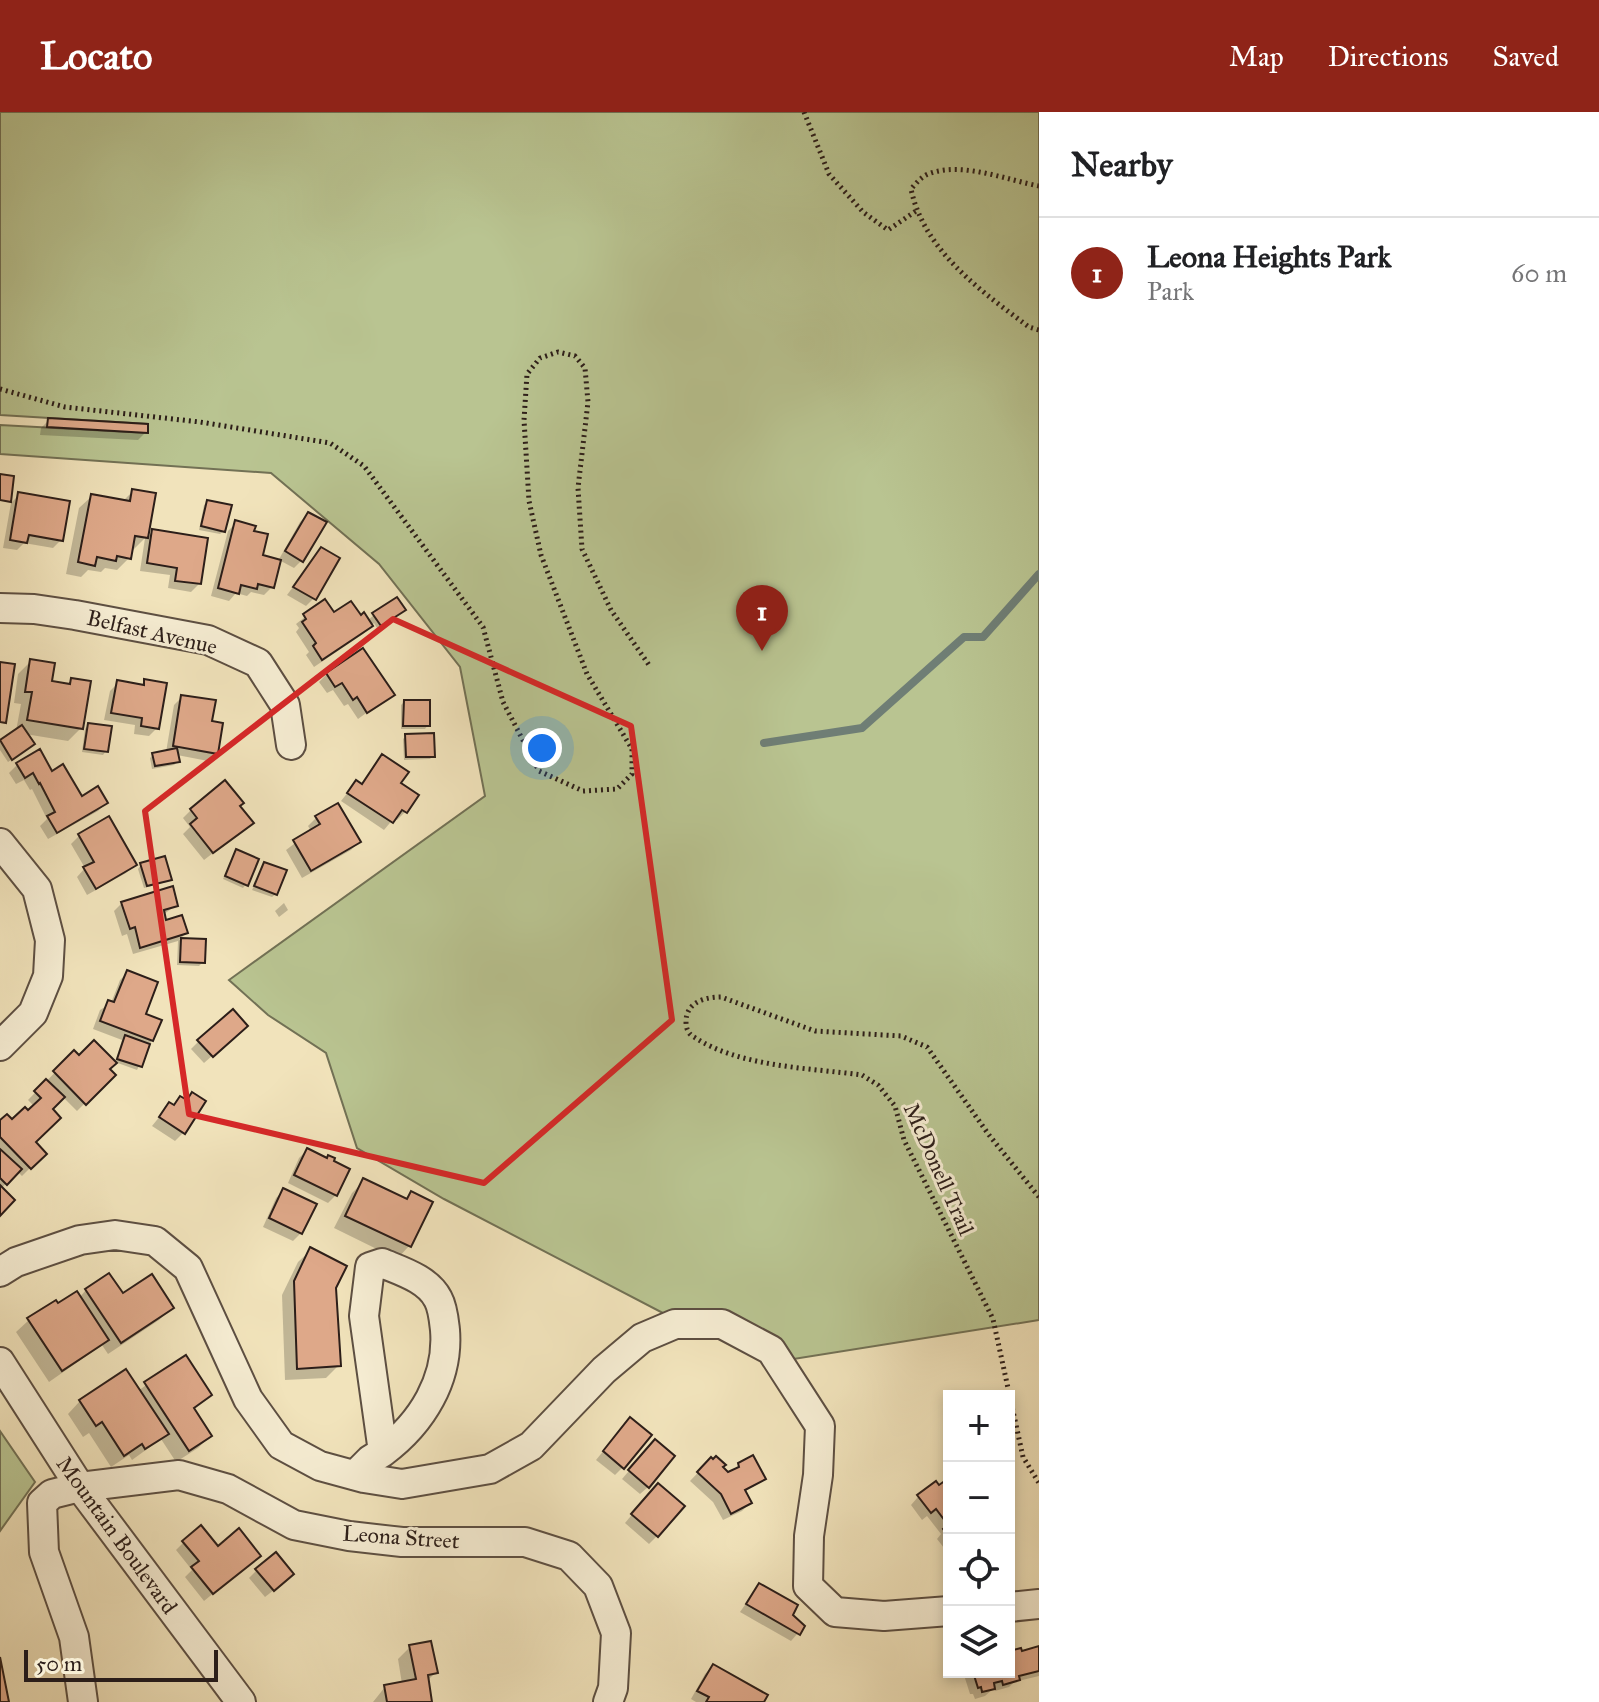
<!DOCTYPE html>
<html lang="en">
<head>
<meta charset="utf-8">
<style>
  body { margin:0; font-family:"IM FELL Great Primer",serif; background:#f6f6f6; color:#202124 }
  .controls { position:absolute; right:24px; bottom:24px; display:grid; overflow:hidden; border-radius:0px; box-shadow:0 4px 12px #0003 }
  .controls button { width:72px; height:72px; display:grid; place-items:center; padding:0; border:0; border-bottom:2px solid #e0e0e0; background:#fff; color:#202124; font:40px sans-serif }
  .scale { position:absolute; left:24px; bottom:20px; width:194px; box-sizing:border-box; padding-left:8px; border:4px solid #2c1e19; border-top:0; font-size:22px; line-height:28px; white-space:nowrap; color:#2c1e19; -webkit-text-stroke:6px #f6edd3; paint-order:stroke }
  .you { position:absolute; left:542px; top:636px; width:28px; height:28px; margin:-20px; border:6px solid #fff; border-radius:50%; background:#1a73e8; box-shadow:0 0 0 12px #1a73e833 }
  .badge { display:grid; place-items:center; width:52px; height:52px; border-radius:50%; background:#8f2418; color:#fff; font-size:26px; font-weight:700 }
  .pin { position:absolute; translate:-50% -66px; filter:drop-shadow(0 2px 4px #0008) }
  .pin::after { content:''; position:absolute; top:42px; width:28px; height:24px; background:inherit; clip-path:polygon(0 0,100% 0,50% 100%) }
  .list { margin:0; padding:0; list-style:none }
  h2 { display:flex; justify-content:space-between; align-items:center; height:104px; margin:0; padding:0 32px; font-size:34px }
  h2 small { font-size:26px; font-weight:400; color:#757577 }
  .list li { display:grid; grid-template-columns:52px 1fr auto; gap:24px; align-items:center; box-sizing:border-box; height:112px; padding:0 32px; border-top:2px solid #e0e0e0 }
  .list b { display:block; font-size:30px; white-space:nowrap }
  .list p { margin:0; font-size:26px; white-space:nowrap; color:#757577 }
  .list em { font-size:26px; font-style:normal; color:#757577 }
  .icon { flex:none; width:44px; height:44px; fill:none; stroke:currentColor; stroke-width:2; stroke-linecap:round; stroke-linejoin:round }
  .map { position:relative; flex:none; width:1039px; height:1590px; overflow:hidden }
  header { display:flex; align-items:center; gap:48px; box-sizing:border-box; height:112px; padding:0 40px; background:#8f2418; color:#fff }
  header strong { font-size:38px }
  nav { display:flex; gap:44px; margin-inline-start:auto; font-size:28px }
  main { display:flex }
  aside { flex:1; background:#fff }
  .map>svg:first-child { display:block }
  .green { fill:#b9c491; stroke:#727155; stroke-width:2 }
  .shadow { fill:#0003 }
  .lines { fill:none; stroke-linecap:round; stroke-linejoin:round }
  .stream { stroke:#6f7e75; stroke-width:8 }
  .building { fill:#dea889; stroke:#2c1e19; stroke-width:2 }
  .minor-casing { stroke:#5d4f42; stroke-width:32 }
  .path { stroke:#2c1e19; stroke-width:5; stroke-dasharray:2 4; stroke-linecap:butt }
  .minor { stroke:#f6edd3; stroke-width:28 }
  .marked { fill:none; stroke:#d62828; stroke-width:6; stroke-linejoin:round }
  .labels { text-anchor:middle; dominant-baseline:central; stroke-width:6; stroke-linejoin:round; paint-order:stroke }
  .street-label { font-size:22px; fill:#2c1e19; stroke:#f6edd3 }
</style>
</head>
<body>
<header>
<strong>Locato</strong>
<nav><a>Map</a><a>Directions</a><a>Saved</a></nav>
</header>
<main>
<div class="map">
<svg width="1039" height="1590" viewBox="0 0 1039 1590">
  <rect width="100%" height="100%" fill="#f1e3bb"/>
  <filter id="stains"><feTurbulence type="fractalNoise" baseFrequency=".0025" numOctaves="4"/><feColorMatrix values="0 0 0 0 .2 0 0 0 0 .09 0 0 0 0 .02 0 0 0 .5 -.17"/></filter>
  <radialGradient id="worn" r=".72"><stop offset=".6" stop-color="#630" stop-opacity="0"/><stop offset="1" stop-color="#630" stop-opacity=".3"/></radialGradient>
  <g class="green">
    <polygon points="0,0 1039,0 1039,1208 781,1249 684,1212 444,1087 357,1036 326,941 268,903 229,868 485,684 460,555 379,452 271,361 0,342 0,313 147,321 148,312 0,303"/>
    <polygon points="0,1319 35,1370 0,1419"/>
  </g>
  <g class="shadow">
    <polygon points="49,308 146,320 138,328 40,323 41,316"/>
    <polygon points="133,379 154,383 146,427 153,419 199,472 191,480 168,476 170,463 140,459 145,426 133,438 131,437 129,446 117,458 105,456 101,460 88,458 81,465 66,462 79,396 92,384 122,390"/>
    <polygon points="19,383 61,428 53,436 24,431 17,438 3,436 11,391"/>
    <polygon points="208,390 224,419 220,422 199,418 204,393"/>
    <polygon points="308,402 302,448 294,456 279,448 272,475 264,483 251,480 247,484 236,481 229,489 211,484 228,419 236,411 252,420 260,444 278,449 300,410"/>
    <polygon points="321,438 314,486 306,494 287,483"/>
    <polygon points="325,489 334,503 367,509 374,503 400,501 377,516 374,511 363,522 314,555 306,543 309,540 296,520 299,516 296,512"/>
    <polygon points="31,549 50,570 66,573 72,568 81,616 68,629 25,622 29,635 8,650 0,638 0,631 16,619 21,592 14,591 18,562"/>
    <polygon points="327,562 392,582 358,607 348,592 344,594 333,578 327,581 319,570"/>
    <polygon points="145,569 157,616 149,624 134,622 135,613 104,608 110,579 118,571 140,574"/>
    <polygon points="182,585 210,611 216,641 208,649 177,643 178,649 174,653 152,657 150,646 153,643 166,640 174,593"/>
    <polygon points="404,590 428,613 425,617 401,617 401,593"/>
    <polygon points="88,613 106,639 103,643 82,640 85,617"/>
    <polygon points="406,624 433,644 430,647 404,648 403,627"/>
    <polygon points="382,645 398,672 405,700 397,708 394,706 384,718 341,689 356,670 360,673"/>
    <polygon points="17,653 52,662 81,686 106,691 98,699 48,727 40,714 47,707 32,677 30,678 24,668 16,672 9,661"/>
    <polygon points="338,693 359,730 351,738 302,766 286,738 311,719 308,714 316,706"/>
    <polygon points="238,694 252,711 204,748 183,722 190,715 183,706 191,698"/>
    <polygon points="79,724 134,753 126,761 87,783 77,765 85,756 71,732"/>
    <polygon points="236,739 246,772 243,776 223,767"/>
    <polygon points="265,752 276,782 272,785 252,778"/>
    <polygon points="141,753 169,767 166,770 144,776 138,757"/>
    <polygon points="122,791 176,793 163,803 165,810 186,821 179,828 204,829 203,850 199,854 177,853 178,829 133,842 127,822 122,824 114,799"/>
    <polygon points="284,791 288,798 279,805 275,799"/>
    <polygon points="128,860 152,928 137,958 115,950 122,928 93,917 100,898 111,891 120,868"/>
    <polygon points="237,922 204,951 191,937 199,929"/>
    <polygon points="74,941 108,957 113,963 77,999 63,985 50,997 33,1031 44,1042 22,1064 17,1059 1,1077 0,1101 0,1011 12,1010 28,1001 35,995 28,988"/>
    <polygon points="192,982 183,1021 175,1029 152,1014 169,993 172,995 181,986 185,989"/>
    <polygon points="307,1038 336,1083 328,1091 288,1071 299,1046"/>
    <polygon points="364,1069 404,1088 411,1082 430,1091 409,1134 397,1147 334,1116 352,1081"/>
    <polygon points="284,1078 301,1121 293,1129 263,1115 276,1086"/>
    <polygon points="311,1138 334,1176 339,1253 326,1266 285,1268 282,1183 298,1150"/>
    <polygon points="86,1178 122,1183 172,1196 159,1208 108,1242 102,1233 49,1270 16,1220 29,1208 79,1186"/>
    <polygon points="185,1245 210,1283 193,1298 210,1324 198,1336 176,1350 161,1327 132,1348 129,1343 111,1355 89,1321 83,1325 68,1302 80,1289 138,1279"/>
    <polygon points="622,1316 623,1355 615,1363 596,1348"/>
    <polygon points="647,1338 648,1375 640,1382 622,1367"/>
    <polygon points="711,1347 730,1362 739,1353 763,1367 744,1380 750,1391 742,1399 723,1408 713,1390 690,1369"/>
    <polygon points="949,1369 949,1440 948,1441 937,1427 941,1422 927,1404 922,1408 911,1393 918,1385 939,1376"/>
    <polygon points="650,1381 657,1424 649,1432 625,1411"/>
    <polygon points="184,1430 218,1436 250,1451 204,1489 185,1465 192,1458 176,1438"/>
    <polygon points="257,1458 284,1470 265,1485 249,1466"/>
    <polygon points="759,1473 790,1504 798,1521 791,1529 740,1500"/>
    <polygon points="410,1535 436,1560 427,1569 431,1590 373,1590 385,1575 402,1572 398,1547"/>
    <polygon points="1039,1535 1039,1564 1014,1570 1009,1575 995,1579 994,1576 985,1584 975,1587 973,1582 970,1582 963,1560 1009,1560 1009,1542"/>
    <polygon points="713,1554 761,1590 696,1590 691,1587 705,1562"/>
  </g>
  <g class="lines">
    <polyline class="stream" points="764,631 862,616 964,525 983,525 1039,462"/>
  </g>
  <g class="building">
    <polygon points="48,306 148,312 148,321 47,315"/>
    <polygon points="0,362 14,364 11,390 0,388"/>
    <polygon points="132,377 156,381 148,426 135,424 131,447 117,444 116,449 97,445 95,454 78,450 91,382 130,389"/>
    <polygon points="18,380 70,389 63,429 29,423 27,431 10,428"/>
    <polygon points="207,388 232,393 225,420 201,414"/>
    <polygon points="308,400 327,410 303,450 285,439"/>
    <polygon points="235,408 256,414 254,419 268,422 263,443 281,448 274,476 258,472 257,477 241,473 239,482 218,476"/>
    <polygon points="152,417 208,426 201,472 175,469 177,456 147,451"/>
    <polygon points="321,435 340,446 316,488 293,475"/>
    <polygon points="397,485 406,498 381,514 372,501"/>
    <polygon points="325,487 334,500 351,489 361,503 364,500 373,514 322,548 313,534 316,531 302,510 306,507 303,502"/>
    <polygon points="363,536 395,583 367,601 357,585 353,588 342,571 335,575 326,561"/>
    <polygon points="30,547 55,551 52,569 70,572 71,566 91,569 83,617 27,608 32,580 25,580"/>
    <polygon points="0,550 15,552 6,611 0,610"/>
    <polygon points="144,567 167,571 159,617 141,614 142,606 111,601 117,568 144,573"/>
    <polygon points="181,583 216,588 212,609 223,611 218,642 173,634"/>
    <polygon points="404,588 430,588 430,614 403,614"/>
    <polygon points="88,611 112,614 108,640 84,637"/>
    <polygon points="22,613 35,632 12,648 0,628"/>
    <polygon points="434,621 435,645 406,645 405,622"/>
    <polygon points="177,636 180,650 155,654 152,641"/>
    <polygon points="40,637 52,659 63,652 82,684 98,674 108,691 57,721 47,704 55,700 40,671 39,672 33,661 25,666 16,651"/>
    <polygon points="382,642 409,660 401,671 419,683 407,701 402,698 393,711 347,681 356,668 362,672"/>
    <polygon points="225,668 244,691 240,694 254,711 213,741 190,712 197,706 190,697"/>
    <polygon points="338,691 361,730 311,759 293,728 320,712 315,704"/>
    <polygon points="109,704 137,753 96,777 83,755 94,750 78,722"/>
    <polygon points="236,737 259,747 248,774 225,764"/>
    <polygon points="165,744 172,768 147,774 140,751"/>
    <polygon points="264,750 287,758 277,783 254,774"/>
    <polygon points="173,774 178,794 164,798 166,808 182,803 188,821 140,836 135,815 130,817 121,790"/>
    <polygon points="181,826 206,827 205,851 180,850"/>
    <polygon points="127,858 158,870 146,902 162,908 153,929 100,909 108,888 114,890"/>
    <polygon points="233,897 248,914 213,945 197,928"/>
    <polygon points="125,923 150,932 142,955 117,947"/>
    <polygon points="94,928 117,951 110,957 116,963 86,993 53,959 74,938 79,943"/>
    <polygon points="46,967 65,985 53,997 61,1006 36,1030 47,1042 31,1057 0,1025 0,1008 7,1002 12,1007 25,995 28,998 41,986 34,979"/>
    <polygon points="192,980 206,989 185,1022 159,1005 169,990 174,993 180,984 187,988"/>
    <polygon points="307,1036 327,1046 328,1043 335,1046 334,1049 350,1057 337,1084 294,1063"/>
    <polygon points="0,1037 22,1057 7,1073 0,1066"/>
    <polygon points="363,1066 407,1087 411,1079 433,1090 411,1135 345,1104"/>
    <polygon points="0,1073 15,1088 0,1104"/>
    <polygon points="283,1076 317,1092 302,1122 269,1106"/>
    <polygon points="310,1135 347,1154 336,1176 341,1254 297,1257 294,1169"/>
    <polygon points="109,1161 123,1181 152,1162 174,1196 121,1231 85,1177"/>
    <polygon points="77,1179 109,1228 62,1259 27,1206 56,1188 58,1191"/>
    <polygon points="186,1243 212,1283 194,1296 212,1324 189,1339 144,1270"/>
    <polygon points="126,1257 169,1322 145,1337 142,1332 124,1344 102,1310 96,1314 79,1288"/>
    <polygon points="630,1305 652,1323 624,1357 603,1339"/>
    <polygon points="655,1327 675,1344 649,1376 628,1358"/>
    <polygon points="753,1343 766,1367 745,1378 752,1391 731,1402 721,1382 697,1360 711,1345 713,1347 716,1344 726,1353 723,1355 728,1360 739,1355 738,1351"/>
    <polygon points="949,1366 949,1425 943,1417 948,1413 936,1397 931,1401 917,1383 936,1369 939,1373"/>
    <polygon points="658,1371 685,1394 658,1425 631,1402"/>
    <polygon points="201,1413 218,1434 239,1416 261,1444 213,1482 191,1455 199,1449 182,1429"/>
    <polygon points="276,1440 294,1462 274,1479 255,1457"/>
    <polygon points="759,1471 798,1493 793,1503 805,1514 800,1523 746,1492"/>
    <polygon points="431,1529 438,1561 428,1563 432,1590 387,1590 384,1573 416,1567 409,1533"/>
    <polygon points="1039,1534 1039,1559 1019,1564 1020,1568 1003,1573 1002,1569 994,1571 995,1577 982,1580 981,1575 978,1576 973,1560 1009,1560 1009,1539 1021,1536 1022,1539"/>
    <polygon points="0,1545 9,1590 0,1590"/>
    <polygon points="713,1552 768,1583 764,1590 706,1590 709,1585 697,1579"/>
  </g>
  <g class="lines">
    <g class="minor-casing">
      <g id="minor">
        <polyline points="0,496 34,497 75,503 208,528 258,551 285,593 291,633"/>
        <polyline points="0,731 37,777 50,828 48,864 33,901 0,934"/>
        <polyline points="0,1160 16,1150 80,1128 115,1123 155,1129 188,1156 248,1287 281,1333 320,1354 364,1366 402,1372 490,1357 531,1334 604,1258 642,1226 675,1212 722,1212 771,1238 820,1314 818,1363 809,1424 808,1474 835,1500 884,1504 949,1499"/>
        <polyline points="0,1250 80,1375 241,1590"/>
        <path d="M355 1363 370 1348 383 1340 364 1204 370 1155 382 1151C401 1159 428 1167 438 1187 443 1196 444 1209 445 1218 449 1267 422 1311 383 1340"/>
        <polyline points="1009,1495 1039,1492"/>
        <polyline points="83,1590 74,1525 44,1440 42,1391 52,1382 80,1375 179,1363 228,1377 294,1413 349,1424 402,1430 525,1430 569,1444 598,1474 616,1521 613,1576 608,1590"/>
      </g>
    </g>
    <g class="path">
      <polyline points="804,0 829,62 863,100 888,118 916,99"/>
      <path d="M1039 74C1007 68 964 50 931 61 923 63 917 70 911 77 924 139 981 179 1029 215L1039 218"/>
      <polyline points="0,277 65,295 200,310 330,331 364,354 483,515 503,590 539,659 583,679 617,677 632,662 632,637 587,562 541,443 529,389 524,308 527,262 540,246 558,240 575,244 585,256 588,290 578,376 582,437 611,498 649,553"/>
      <path d="M1039 1085 989 1023 927 935 901 924 815 919 721 885C705 885 686 890 686 910 686 916 688 922 694 925 739 955 810 956 862 963L878 973 895 994 904 1028 993 1207 1023 1345 1039 1371"/>
    </g>
    <use href="#minor" class="minor"/>
  </g>
  <path class="marked" d="M393 507 631 614 672 908 484 1071 189 1002 145 699Z"/>
  <g class="labels">
    <g class="street-label">
      <text transform="translate(152 520) rotate(13)">Belfast Avenue</text>
      <text transform="translate(939 1057) rotate(66)">McDonell Trail</text>
      <text transform="translate(117 1423) rotate(54)">Mountain Boulevard</text>
      <text transform="translate(401 1425) rotate(4)">Leona Street</text>
    </g>
  </g>
  <rect width="100%" height="100%" filter="url(#stains)"/>
  <rect width="100%" height="100%" fill="url(#worn)"/>
</svg>
<div class="controls">
<button>+</button>
<button>−</button>
<button><svg class="icon" aria-label="locate" viewBox="0 0 24 24"><circle cx="12" cy="12" r="6"/><path d="M12 2v4M12 18v4M2 12h4M18 12h4"/></svg></button>
<button><svg class="icon" aria-label="layers" viewBox="0 0 24 24"><path d="M12 4l9 5-9 5-9-5zM3 14l9 5 9-5"/></svg></button>
</div>
<div class="scale">50 m</div>
<div class="you"></div>
<div class="pin badge" style="left:762px;top:539px">1</div>
</div>
<aside>
<h2>Nearby<small></small></h2>
<ul class="list">
<li><span class="badge">1</span><div><b>Leona Heights Park</b><p>Park</p></div><em>60 m</em></li>
</ul>
</aside>
</main>
</body>
</html>
